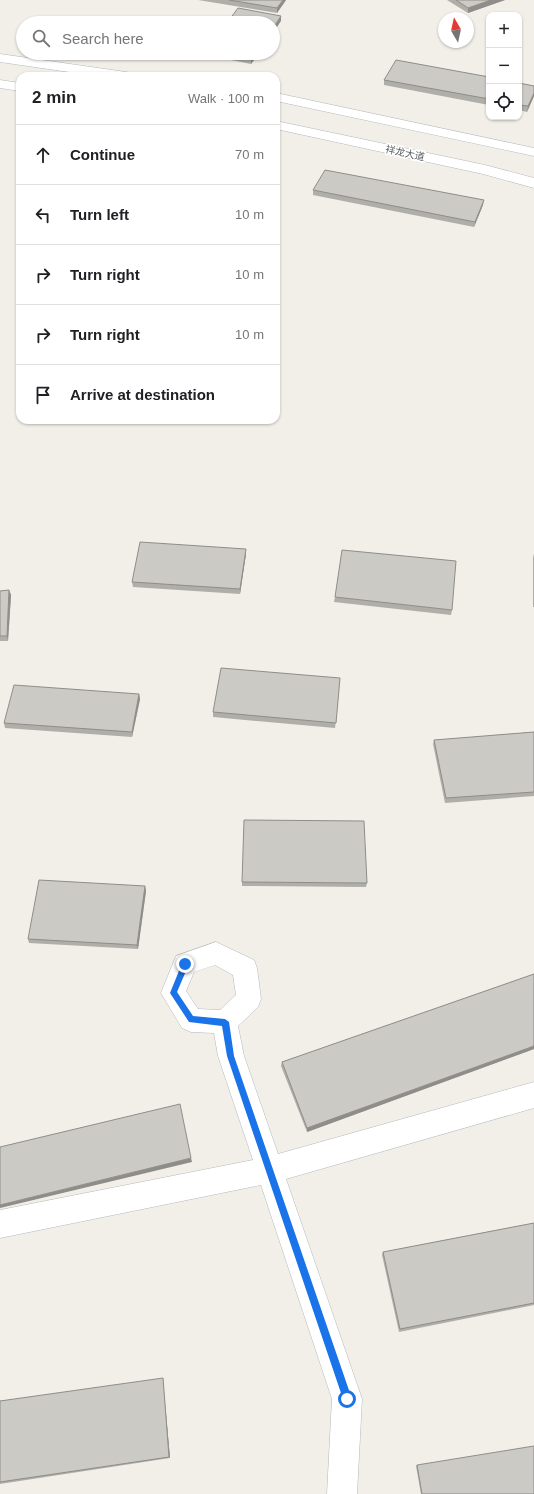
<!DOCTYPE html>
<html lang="en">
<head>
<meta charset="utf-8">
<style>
  body { margin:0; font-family:Helvetica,"Noto Sans SC",sans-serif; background:#f2f2f2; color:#202124 }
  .controls { position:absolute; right:12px; top:12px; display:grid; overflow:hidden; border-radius:8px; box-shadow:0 1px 3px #0004 }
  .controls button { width:36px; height:36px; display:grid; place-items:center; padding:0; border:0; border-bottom:1px solid #e0e0e0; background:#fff; color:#202124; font:20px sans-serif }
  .compass { position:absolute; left:438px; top:12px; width:36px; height:36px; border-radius:50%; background:#fff; box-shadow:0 1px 3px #0004; rotate:351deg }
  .stop { position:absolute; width:12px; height:12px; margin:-9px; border:3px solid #1a73e8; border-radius:50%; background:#fff }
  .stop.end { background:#1a73e8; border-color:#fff; box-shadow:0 1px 4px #0008 }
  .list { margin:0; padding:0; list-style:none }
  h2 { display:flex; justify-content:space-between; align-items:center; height:52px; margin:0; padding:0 16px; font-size:17px }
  h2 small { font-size:13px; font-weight:400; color:#757577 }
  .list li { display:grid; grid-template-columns:26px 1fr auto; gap:12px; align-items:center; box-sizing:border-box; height:60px; padding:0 16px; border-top:1px solid #e0e0e0 }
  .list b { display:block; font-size:15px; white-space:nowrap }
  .list em { font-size:13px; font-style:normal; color:#757577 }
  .icon { flex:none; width:22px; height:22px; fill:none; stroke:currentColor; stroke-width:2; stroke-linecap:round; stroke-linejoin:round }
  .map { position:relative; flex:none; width:534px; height:1494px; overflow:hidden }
  .search { position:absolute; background:#fff; box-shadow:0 1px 3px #0004; left:16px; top:16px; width:264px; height:44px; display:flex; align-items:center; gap:10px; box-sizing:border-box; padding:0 14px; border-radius:22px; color:#757577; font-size:15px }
  .panel { position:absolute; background:#fff; box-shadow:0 1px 3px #0004; left:16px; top:72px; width:264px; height:352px; border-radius:12px }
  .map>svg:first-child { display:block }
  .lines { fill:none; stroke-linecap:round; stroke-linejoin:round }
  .minor-casing { stroke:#b5b8bc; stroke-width:1 }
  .minor { fill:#fff; fill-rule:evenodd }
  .wall { fill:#afaea9 }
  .shaded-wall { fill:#8f8d8a }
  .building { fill:#cccac5; stroke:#8f8d8a }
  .route { fill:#1a73e8 }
  .labels { text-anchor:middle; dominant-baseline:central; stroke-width:3.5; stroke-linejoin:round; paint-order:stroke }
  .far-street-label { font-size:10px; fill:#5f6368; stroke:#fff }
</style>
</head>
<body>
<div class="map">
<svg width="534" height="1494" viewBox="0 0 534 1494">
  <rect width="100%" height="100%" fill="#f1efe8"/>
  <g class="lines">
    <g class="minor-casing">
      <g id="minor">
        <polygon points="0,54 126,72 131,73 133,76 97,76 0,62"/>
        <polygon points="0,80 20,83 20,91 0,88"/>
        <polygon points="276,93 534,148 534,156 276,101"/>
        <polygon points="276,121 485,165 534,178 534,188 483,174 276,129"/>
        <path d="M216 942 254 960 257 968 261 999 258 1007 238 1026 244 1056 278 1154 534 1082V1108L286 1179 362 1399 357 1494H327L332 1399 261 1185 0 1238V1210L253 1160 218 1056 214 1033 191 1032 182 1028 161 993 176 956ZM215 965 233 975 236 995 220 1010 198 1009 186 991 194 972Z"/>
      </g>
    </g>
    <use href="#minor" class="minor"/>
  </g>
  <g class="wall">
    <polygon points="198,0 286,0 277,13"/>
    <polygon points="447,0 505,0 468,13"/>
    <polygon points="206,53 259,53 251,64 206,55"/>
    <polygon points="489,77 489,105 384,85 384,80"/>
    <polygon points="519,83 534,86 534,96 527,112 519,110"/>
    <polygon points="313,190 483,205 474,227 313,195"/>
    <polygon points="534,553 534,607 533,607 533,558"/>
    <polygon points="246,554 240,594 133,587 132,582"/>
    <polygon points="9,590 11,595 8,641 0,641 0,591"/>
    <polygon points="335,597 452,610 451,615 334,602"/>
    <polygon points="340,678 335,728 213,717 213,712"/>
    <polygon points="139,694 140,699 132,737 5,728 4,723"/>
    <polygon points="534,732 534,796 445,803 433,744 434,740"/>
    <polygon points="242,882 367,883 366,887 242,886"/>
    <polygon points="145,886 146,891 138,949 29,943 28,939"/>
    <polygon points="534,974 534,1049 307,1132 281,1066 282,1062"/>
    <polygon points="534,1223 534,1305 399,1332 382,1255 383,1252"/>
    <polygon points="163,1380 170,1458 0,1484 0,1401"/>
    <polygon points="417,1465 534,1494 421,1494 416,1466"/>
  </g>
  <g class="shaded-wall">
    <polygon points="283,0 286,0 277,13 277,8"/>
    <polygon points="491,0 505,0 468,13 468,8"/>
    <polygon points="281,16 281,21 273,33 273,28"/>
    <polygon points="255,53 259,53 251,64 251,58"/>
    <polygon points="534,93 534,96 527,112 528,106"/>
    <polygon points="484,200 483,205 474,227 475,222"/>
    <polygon points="246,549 246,554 240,594 240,589"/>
    <polygon points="9,590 11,595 8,641 7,636"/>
    <polygon points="139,694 140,699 132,737 132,732"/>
    <polygon points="145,886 146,891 138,949 137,945"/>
    <polygon points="534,1046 534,1049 307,1132 307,1128"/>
    <polygon points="191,1158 192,1162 0,1208 0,1205"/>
    <polygon points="163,1378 163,1380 170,1458 169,1457"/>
  </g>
  <g class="building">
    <polygon points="229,0 283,0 277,8"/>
    <polygon points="456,0 491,0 468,8"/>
    <polygon points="238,8 281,16 273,28 273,23 227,23"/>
    <polygon points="221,53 255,53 251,58"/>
    <polygon points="396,60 489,77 489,99 384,80"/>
    <polygon points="519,83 534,86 534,93 528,106 519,105"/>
    <polygon points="325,170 484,200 475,222 313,190"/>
    <polygon points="140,542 246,549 240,589 132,582"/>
    <polygon points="342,550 456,561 452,610 335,597"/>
    <polygon points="9,590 7,636 0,636 0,591"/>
    <polygon points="221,668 340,678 336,723 213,712"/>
    <polygon points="14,685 139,694 132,732 4,723"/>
    <polygon points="534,732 534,792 446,798 434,740"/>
    <polygon points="244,820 364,821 367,883 242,882"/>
    <polygon points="39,880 145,886 137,945 28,939"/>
    <polygon points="534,974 534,1046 307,1128 282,1062"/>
    <polygon points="180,1104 191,1158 0,1205 0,1147"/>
    <polygon points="534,1223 534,1303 400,1329 383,1252"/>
    <polygon points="163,1378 169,1457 0,1482 0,1401"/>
    <polygon points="534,1446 534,1494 422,1494 417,1465"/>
  </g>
  <polygon class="route" points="185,960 189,964 177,992 193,1016 225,1019 229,1022 234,1056 352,1399 347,1403 343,1399 227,1056 222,1026 189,1022 170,993 183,961"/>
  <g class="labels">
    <g class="far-street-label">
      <text transform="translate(405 153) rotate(12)">祥龙大道</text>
    </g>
  </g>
</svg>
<div class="controls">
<button>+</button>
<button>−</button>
<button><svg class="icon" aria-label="locate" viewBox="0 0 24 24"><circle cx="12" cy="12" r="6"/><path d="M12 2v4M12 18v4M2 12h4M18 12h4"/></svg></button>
</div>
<svg class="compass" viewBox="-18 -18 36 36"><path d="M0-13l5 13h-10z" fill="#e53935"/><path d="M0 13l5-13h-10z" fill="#757577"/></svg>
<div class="stop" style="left:347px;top:1399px"></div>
<div class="stop end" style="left:185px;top:964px"></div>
<div class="search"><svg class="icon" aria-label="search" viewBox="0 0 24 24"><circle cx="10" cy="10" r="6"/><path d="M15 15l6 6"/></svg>Search here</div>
<section class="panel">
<h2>2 min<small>Walk · 100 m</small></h2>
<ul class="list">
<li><svg class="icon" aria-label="ahead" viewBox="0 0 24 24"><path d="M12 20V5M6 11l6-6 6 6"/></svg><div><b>Continue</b></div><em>70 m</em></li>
<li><svg class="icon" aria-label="left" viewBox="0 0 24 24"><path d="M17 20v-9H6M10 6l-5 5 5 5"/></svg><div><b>Turn left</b></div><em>10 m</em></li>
<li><svg class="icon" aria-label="right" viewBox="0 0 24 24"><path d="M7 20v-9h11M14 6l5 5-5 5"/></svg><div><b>Turn right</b></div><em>10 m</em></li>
<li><svg class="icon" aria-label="right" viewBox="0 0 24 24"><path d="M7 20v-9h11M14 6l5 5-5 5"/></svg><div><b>Turn right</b></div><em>10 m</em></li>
<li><svg class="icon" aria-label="arrive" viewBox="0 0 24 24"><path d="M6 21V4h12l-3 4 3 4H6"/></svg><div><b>Arrive at destination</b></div></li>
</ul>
</section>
</div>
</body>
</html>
